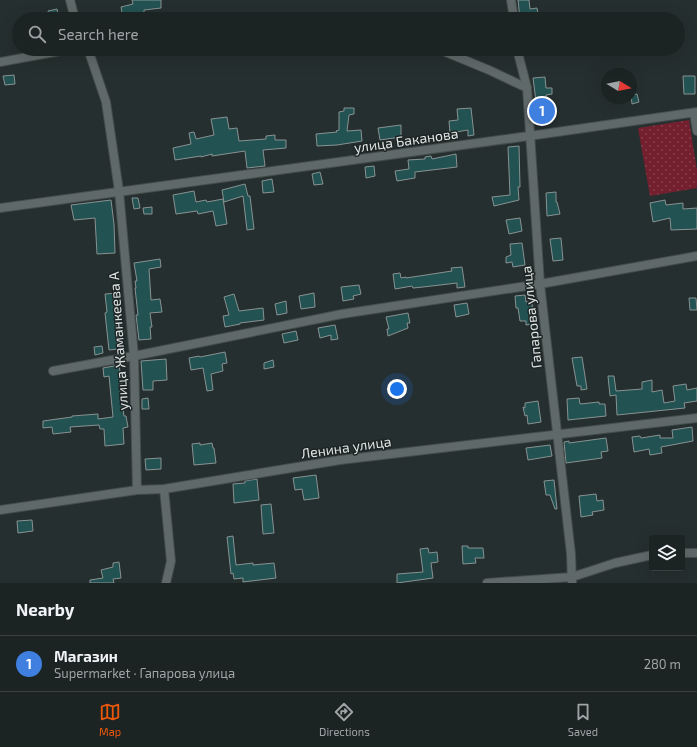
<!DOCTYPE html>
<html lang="en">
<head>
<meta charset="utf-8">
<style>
  body { margin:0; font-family:"Exo 2",sans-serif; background:#292f30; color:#f1f3f6 }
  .controls { position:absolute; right:12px; bottom:12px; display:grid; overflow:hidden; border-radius:4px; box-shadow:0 4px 16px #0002 }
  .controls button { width:36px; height:36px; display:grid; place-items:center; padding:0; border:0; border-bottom:1px solid #3a4041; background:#1c2323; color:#f1f3f6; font:20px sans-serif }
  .compass { position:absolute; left:601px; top:68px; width:36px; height:36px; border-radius:50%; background:#1c2323; box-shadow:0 4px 16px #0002; rotate:100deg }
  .you { position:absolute; left:397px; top:389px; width:14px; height:14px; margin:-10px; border:3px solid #fff; border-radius:50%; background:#1a73e8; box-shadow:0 0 0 6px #1a73e833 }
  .badge { display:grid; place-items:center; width:26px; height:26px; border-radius:50%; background:#ea580c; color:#fff; font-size:13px; font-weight:700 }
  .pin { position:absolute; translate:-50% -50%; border:2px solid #fff; box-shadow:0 1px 4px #0006 }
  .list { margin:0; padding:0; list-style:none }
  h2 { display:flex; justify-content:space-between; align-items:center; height:52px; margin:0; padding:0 16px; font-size:17px }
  h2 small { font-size:13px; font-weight:400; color:#a0a4a6 }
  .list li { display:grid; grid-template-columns:26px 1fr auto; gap:12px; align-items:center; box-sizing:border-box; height:56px; padding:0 16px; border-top:1px solid #3a4041 }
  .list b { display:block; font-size:15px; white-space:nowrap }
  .list p { margin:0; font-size:13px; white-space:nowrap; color:#a0a4a6 }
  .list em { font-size:13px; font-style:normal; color:#a0a4a6 }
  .icon { flex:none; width:22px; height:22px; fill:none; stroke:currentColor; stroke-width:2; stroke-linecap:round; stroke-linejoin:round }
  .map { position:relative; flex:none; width:697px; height:583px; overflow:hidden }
  .search { position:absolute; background:#1c2323; box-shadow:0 4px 16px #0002; left:12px; right:12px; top:12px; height:44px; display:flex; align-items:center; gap:10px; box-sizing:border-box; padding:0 14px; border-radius:22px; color:#a0a4a6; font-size:15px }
  .sheet { height:108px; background:#1c2323 }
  nav { display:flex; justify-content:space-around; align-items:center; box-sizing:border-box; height:56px; border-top:1px solid #3a4041; background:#1c2323; font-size:11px; color:#a0a4a6 }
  nav a { display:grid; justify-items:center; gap:2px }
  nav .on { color:#ea580c }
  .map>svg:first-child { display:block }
  .grass { fill:url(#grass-dots) }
  .building { fill:#235252; stroke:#889292 }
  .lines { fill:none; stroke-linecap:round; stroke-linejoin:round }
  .street-casing { stroke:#454c4c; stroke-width:10 }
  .street { stroke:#606969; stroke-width:8 }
  .labels { text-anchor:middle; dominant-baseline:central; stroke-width:3; stroke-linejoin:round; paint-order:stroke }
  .street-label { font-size:14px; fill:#dee4e3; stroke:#1d2525 }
</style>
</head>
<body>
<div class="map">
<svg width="697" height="583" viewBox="0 0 697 583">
  <defs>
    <pattern id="grass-dots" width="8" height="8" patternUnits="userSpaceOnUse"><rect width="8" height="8" fill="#741f2d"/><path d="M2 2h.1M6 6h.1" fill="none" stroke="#873f4b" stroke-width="1.8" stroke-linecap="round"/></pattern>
  </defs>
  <rect width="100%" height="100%" fill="#262f2f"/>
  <polygon class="grass" points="689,120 697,170 697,188 650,196 638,128"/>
  <g class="building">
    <polygon points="132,0 161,0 161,8 144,10 144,19 123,18 121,7 133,4"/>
    <polygon points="518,0 529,0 530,9 537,8 539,19 520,19"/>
    <polygon points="57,9 59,19 50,19 48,11"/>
    <polygon points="14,75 15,84 5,85 3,76"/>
    <polygon points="683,76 695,76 695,94 684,94"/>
    <polygon points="545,77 546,88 552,88 552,94 546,95 548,115 538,117 533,78"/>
    <polygon points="637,94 639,102 632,104 631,95"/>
    <polygon points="344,108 354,108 354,114 349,115 347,131 361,130 362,141 337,145 317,146 316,134 337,132 336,131 339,130 339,112 344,111"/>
    <polygon points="471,108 474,135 468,136 468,130 450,133 449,121 458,120 457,109"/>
    <polygon points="227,117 229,129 237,128 239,141 266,139 266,136 275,135 275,140 286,140 286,148 263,150 265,166 247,168 245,151 212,156 212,154 201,157 201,156 175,160 173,148 191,144 189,133 194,132 196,139 214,135 211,119"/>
    <polygon points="401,125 401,137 380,140 378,128"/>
    <polygon points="519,146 520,187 518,187 519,200 494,206 492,197 510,195 508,147"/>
    <polygon points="456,154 457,167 415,172 415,178 397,181 395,171 409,169 408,160 425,159 425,157 431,156 432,159"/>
    <polygon points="374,166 375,176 366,178 365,167"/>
    <polygon points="320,172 323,184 314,185 312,174"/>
    <polygon points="272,179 274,192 263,193 262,181"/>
    <polygon points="245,184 248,196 250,196 254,229 247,230 243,196 224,202 222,190"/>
    <polygon points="194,191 196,202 206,200 207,202 223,199 227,224 216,226 213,211 198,214 197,211 176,214 173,195"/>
    <polygon points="556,192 556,202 557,202 560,214 547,216 546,193"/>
    <polygon points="132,198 138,198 140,208 134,209"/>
    <polygon points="111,200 114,224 115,253 97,254 95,218 74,220 71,205"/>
    <polygon points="665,200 666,205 683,203 683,209 697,208 697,229 671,230 670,218 653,222 650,203"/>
    <polygon points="152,207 152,214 144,214 143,208"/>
    <polygon points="520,218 522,231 509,234 506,220"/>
    <polygon points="561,238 563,260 553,261 550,239"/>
    <polygon points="522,243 525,265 513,267 512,262 506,263 506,257 511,255 510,244"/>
    <polygon points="160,259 161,267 149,269 151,300 160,299 162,312 150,313 152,327 150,327 151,339 139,340 136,315 138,315 135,288 136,288 135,281 137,281 134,263"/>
    <polygon points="462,267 465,287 457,288 457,283 423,287 413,288 412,286 395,289 393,274 400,273 401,278 406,277 406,278 452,271 451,268"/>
    <polygon points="359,285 361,294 353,296 354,299 343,301 341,287"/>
    <polygon points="117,293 118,303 115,303 117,327 123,326 124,333 117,334 119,349 109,350 105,313 107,312 105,294"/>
    <polygon points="314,293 315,307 301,309 299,296"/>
    <polygon points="234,294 239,311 263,308 264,320 240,323 240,324 225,327 223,316 229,315 224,297"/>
    <polygon points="525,295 526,302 532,302 533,324 526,325 526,321 520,321 518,308 516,308 515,296"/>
    <polygon points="689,298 696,298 697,310 690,310"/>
    <polygon points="286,301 287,313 277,315 275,304"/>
    <polygon points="467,303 469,314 456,317 454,305"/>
    <polygon points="408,313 410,323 407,323 408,328 388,336 387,329 389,329 386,317"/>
    <polygon points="335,325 338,339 331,340 331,335 320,338 318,328"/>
    <polygon points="296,331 298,340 284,343 282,334"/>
    <polygon points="102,346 103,353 95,355 94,347"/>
    <polygon points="225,352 227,363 222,364 223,371 211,374 213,390 207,391 203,368 191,370 189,358 199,356 200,357"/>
    <polygon points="582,357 587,389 581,390 581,386 577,386 572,358"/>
    <polygon points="166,359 167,380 153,381 153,390 143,390 141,361"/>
    <polygon points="273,360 274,367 264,369 264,363"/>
    <polygon points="119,365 124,399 122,400 124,416 126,416 128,427 123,428 124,444 105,446 104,429 100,429 99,425 70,427 71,432 53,434 52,427 43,428 43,421 72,417 72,416 98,414 98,419 113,417 109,376 104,377 103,368"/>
    <polygon points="608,376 614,376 616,391 642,389 642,382 652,380 652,392 662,390 664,403 675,401 673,386 686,384 687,390 697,388 697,401 684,403 685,408 617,415 616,395 610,396"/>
    <polygon points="148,398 149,409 142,409 142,399"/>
    <polygon points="579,398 580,404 599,402 599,404 605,404 606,416 568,420 567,399"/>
    <polygon points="538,401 541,422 528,424 527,415 525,416 523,407 525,408 525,403"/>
    <polygon points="692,427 693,441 661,447 662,453 650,455 649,449 634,452 632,437 640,436 641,438 660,435 660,438 673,438 672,430"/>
    <polygon points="606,438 608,451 601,452 602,458 566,463 564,442 569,441 569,443"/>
    <polygon points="200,443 200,445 212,443 213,448 214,448 216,463 194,465 192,444"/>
    <polygon points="550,445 552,456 528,460 526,448"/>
    <polygon points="161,458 161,469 146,470 145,459"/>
    <polygon points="316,475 319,498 304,500 302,489 295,490 293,478"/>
    <polygon points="257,479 259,500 234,503 233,484 245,483 245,481"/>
    <polygon points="554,480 557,509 555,509 550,495 546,495 544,481"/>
    <polygon points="596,494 597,501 603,500 604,510 592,512 593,515 581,517 579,496"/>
    <polygon points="271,504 274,533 263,534 261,505"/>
    <polygon points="32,520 33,531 18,533 17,521"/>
    <polygon points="233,536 236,565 253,563 253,565 274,563 276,578 243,582 243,578 234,579 233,573 231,574 227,537"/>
    <polygon points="462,546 468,546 468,548 483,548 484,558 475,558 476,563 463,564"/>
    <polygon points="428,548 429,553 437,552 438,562 431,563 433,578 397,583 397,574 423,572 420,549"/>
    <polygon points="119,562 121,578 113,579 114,583 90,583 90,580 103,578 101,570 113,567 113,563"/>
  </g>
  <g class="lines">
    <g class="street-casing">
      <g id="street">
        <polyline points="70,0 75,19"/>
        <polyline points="511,0 514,19"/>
        <polyline points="88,49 106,102 119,191 134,356 137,490"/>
        <polyline points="438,49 489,70 527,88"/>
        <polyline points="517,49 527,88 540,284 571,554 572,583"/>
        <polyline points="0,62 71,49"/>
        <polyline points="694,113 697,131"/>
        <polyline points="0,208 529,136 697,112"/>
        <polyline points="53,371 134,356 342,314 540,284 697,256"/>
        <polyline points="164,489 171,561 166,583"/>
        <polyline points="0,510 137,490 164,489 340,460 697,418"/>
        <polyline points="682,553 697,553"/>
        <polyline points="487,583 572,577 615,563 652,555"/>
      </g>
    </g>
    <use href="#street" class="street"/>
  </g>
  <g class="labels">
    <g class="street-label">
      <text transform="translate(406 140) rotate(-8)">улица Баканова</text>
      <text transform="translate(531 317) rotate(-96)">Гапарова улица</text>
      <text transform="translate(118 341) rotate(-94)">улица Жаманкеева А</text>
      <text transform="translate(346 447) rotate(-8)">Ленина улица</text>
    </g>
  </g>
</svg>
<div class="controls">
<button><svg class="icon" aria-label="layers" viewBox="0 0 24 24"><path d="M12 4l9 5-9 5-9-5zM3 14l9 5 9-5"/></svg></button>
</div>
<svg class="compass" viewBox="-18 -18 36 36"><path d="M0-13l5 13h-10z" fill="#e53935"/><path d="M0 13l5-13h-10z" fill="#a0a4a6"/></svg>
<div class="you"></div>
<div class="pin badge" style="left:542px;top:111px;background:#3f7fe0">1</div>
<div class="search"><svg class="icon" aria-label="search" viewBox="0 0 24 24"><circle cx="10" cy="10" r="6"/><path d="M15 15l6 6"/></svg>Search here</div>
</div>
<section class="sheet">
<h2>Nearby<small></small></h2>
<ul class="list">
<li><span class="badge" style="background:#3f7fe0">1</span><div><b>Магазин</b><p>Supermarket · Гапарова улица</p></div><em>280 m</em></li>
</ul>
</section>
<nav>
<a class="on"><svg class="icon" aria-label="map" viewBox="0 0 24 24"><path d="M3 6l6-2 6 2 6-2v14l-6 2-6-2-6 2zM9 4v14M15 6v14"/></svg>Map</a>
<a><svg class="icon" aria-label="directions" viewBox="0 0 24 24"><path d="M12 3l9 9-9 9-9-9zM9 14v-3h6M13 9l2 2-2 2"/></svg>Directions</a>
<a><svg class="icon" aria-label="saved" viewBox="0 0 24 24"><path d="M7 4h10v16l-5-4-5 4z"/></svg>Saved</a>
</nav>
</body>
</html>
